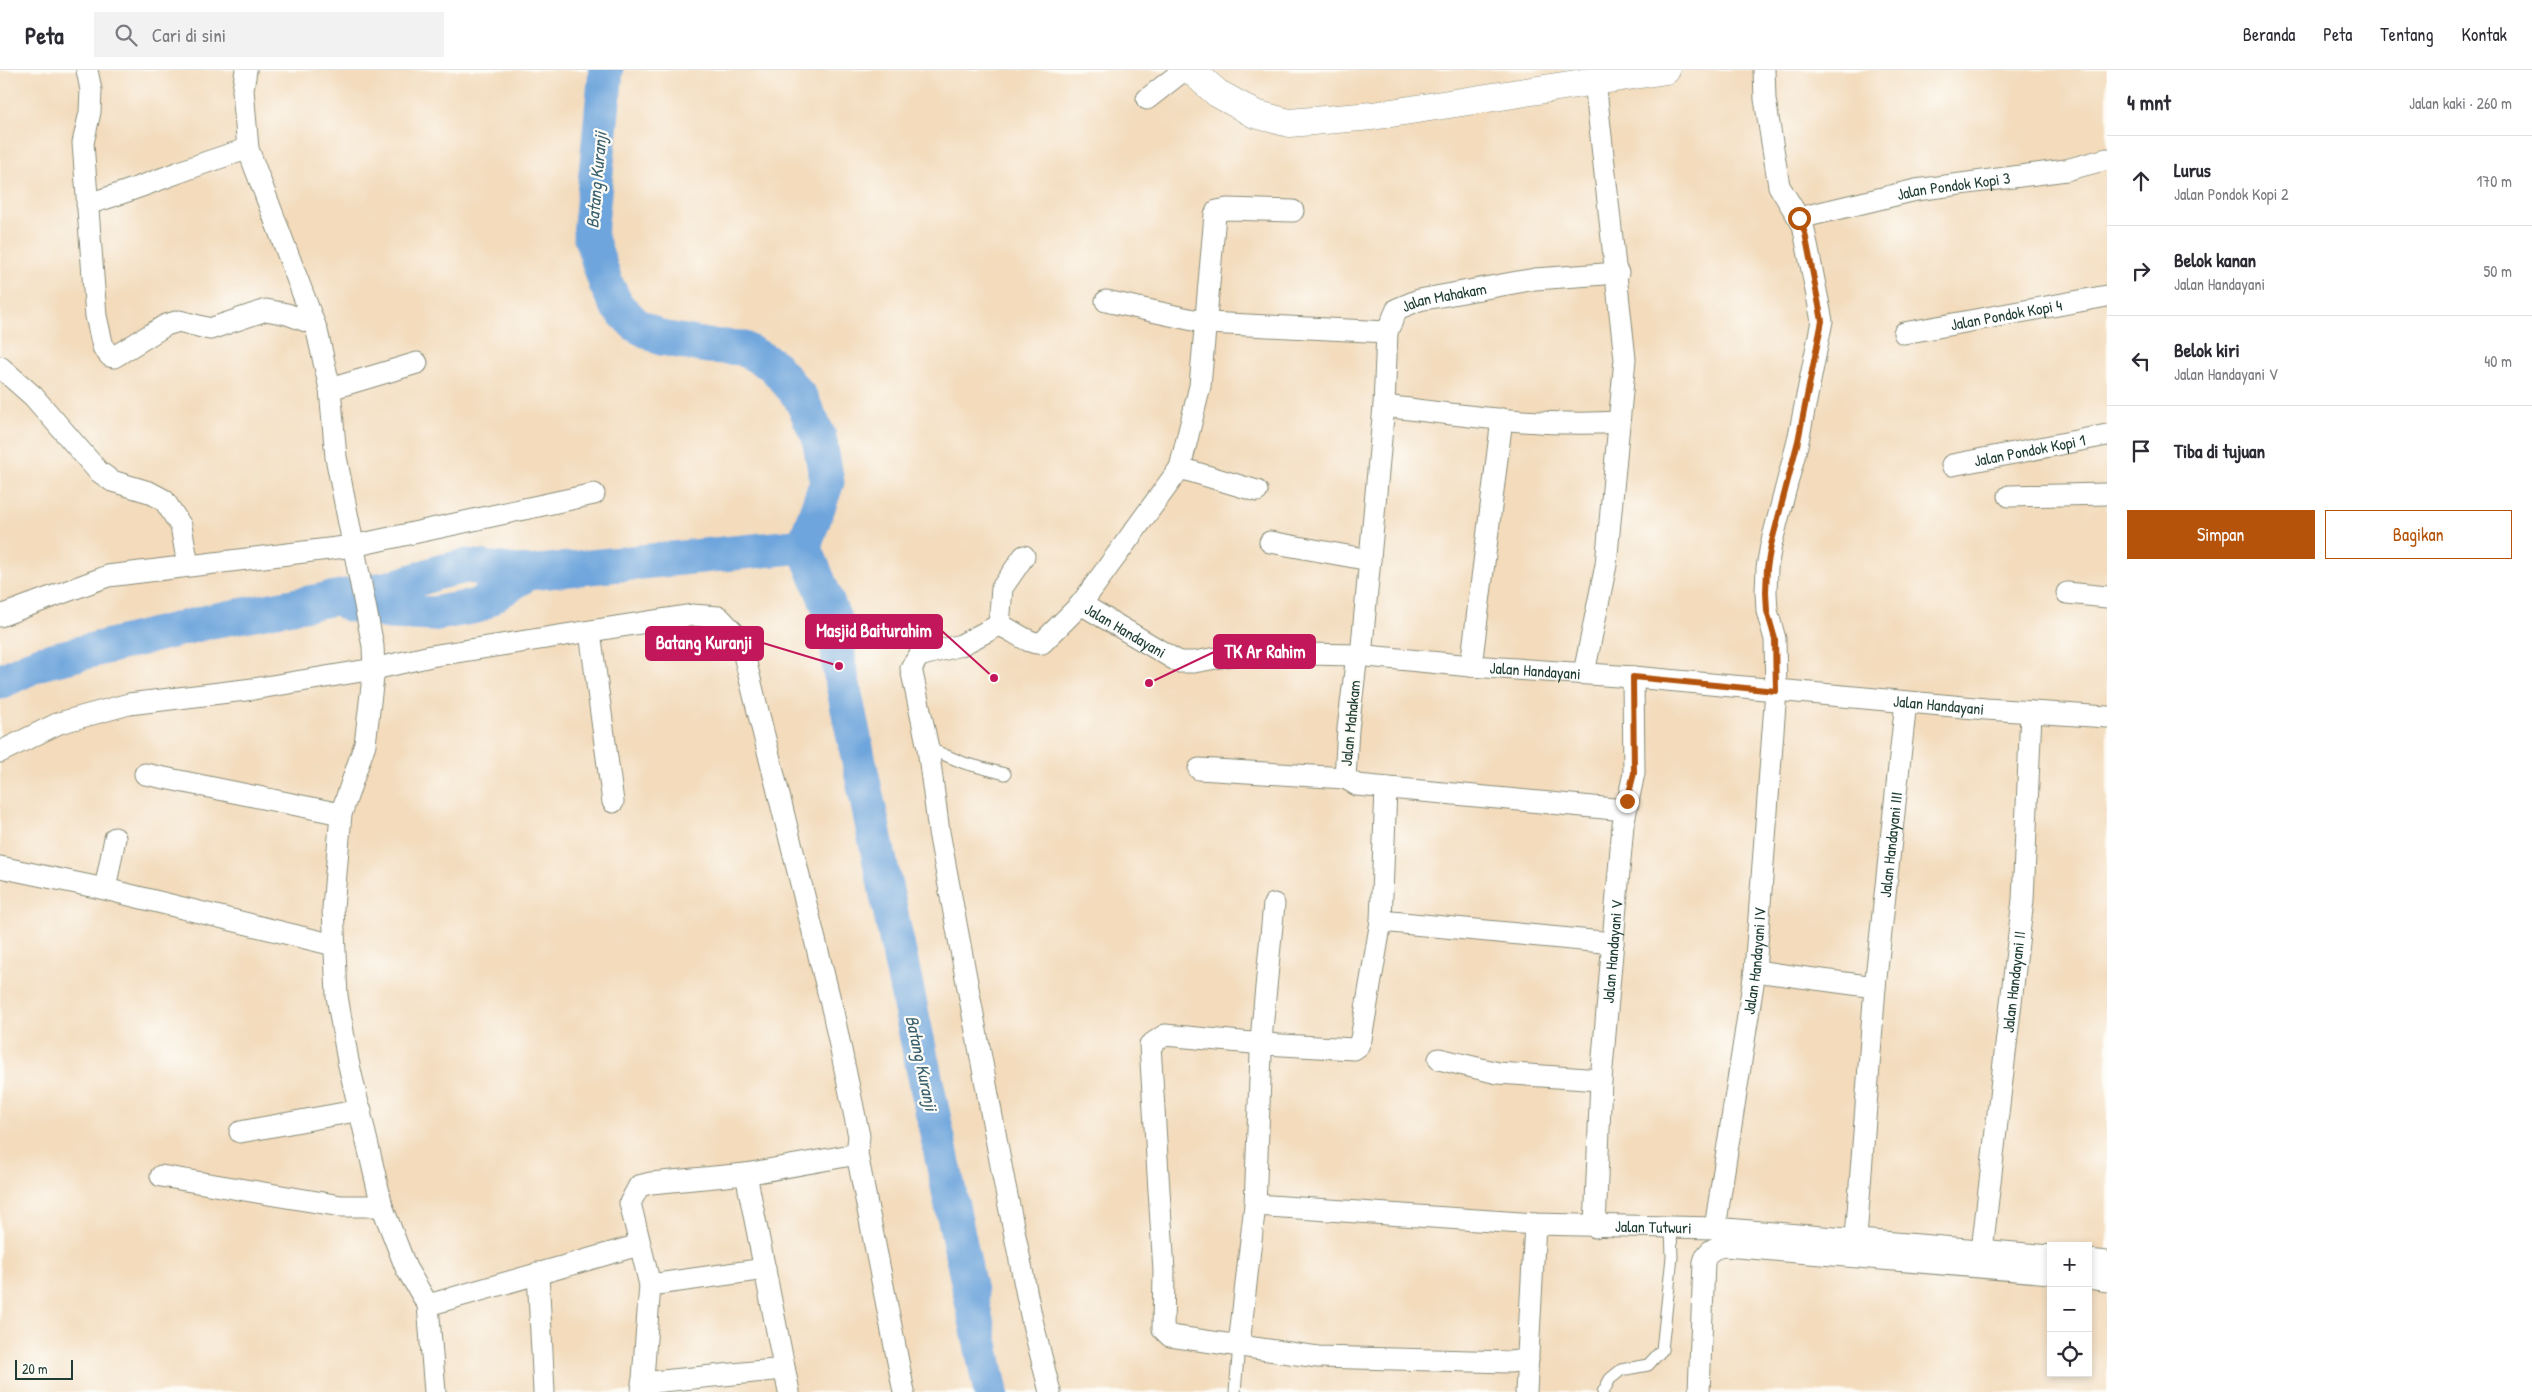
<!DOCTYPE html>
<html lang="id">
<head>
<meta charset="utf-8">
<style>
  body { margin:0; font-family:"Patrick Hand",sans-serif; background:#f2f2f3; color:#2b2b33 }
  .controls { position:absolute; right:15px; bottom:15px; display:grid; overflow:hidden; border-radius:0px; box-shadow:0 2px 8px #0003 }
  .controls button { width:45px; height:45px; display:grid; place-items:center; padding:0; border:0; border-bottom:1px solid #e1e1e2; background:#fff; color:#2b2b33; font:25px sans-serif }
  .scale { position:absolute; left:15px; bottom:12px; width:58px; box-sizing:border-box; padding-left:5px; border:2px solid #1f3d34; border-top:0; font-size:14px; line-height:18px; white-space:nowrap; color:#1f3d34; -webkit-text-stroke:4px #fdfcf7; paint-order:stroke }
  .stop { position:absolute; width:15px; height:15px; margin:-11px; border:4px solid #b45309; border-radius:50%; background:#fff }
  .stop.end { background:#b45309; border-color:#fff; box-shadow:0 1px 5px #0008 }
  .list { margin:0; padding:0; list-style:none }
  h2 { display:flex; justify-content:space-between; align-items:center; height:65px; margin:0; padding:0 20px; font-size:21px }
  h2 small { font-size:16px; font-weight:400; color:#7c7c81 }
  .list li { display:grid; grid-template-columns:32px 1fr auto; gap:15px; align-items:center; box-sizing:border-box; height:90px; padding:0 20px; border-top:1px solid #e1e1e2 }
  .list b { display:block; font-size:19px; white-space:nowrap }
  .list p { margin:0; font-size:16px; white-space:nowrap; color:#7c7c81 }
  .list em { font-size:16px; font-style:normal; color:#7c7c81 }
  .actions { display:flex; gap:10px; padding:15px 20px }
  .actions a { flex:1; padding:11px 0; border:1px solid #b45309; border-radius:0px; text-align:center; font-size:18px; color:#b45309 }
  .actions .main { background:#b45309; color:#fff }
  .icon { flex:none; width:28px; height:28px; fill:none; stroke:currentColor; stroke-width:2; stroke-linecap:round; stroke-linejoin:round }
  .map { position:relative; flex:none; width:2107px; height:1322px; overflow:hidden }
  header { display:flex; align-items:center; gap:30px; box-sizing:border-box; height:70px; padding:0 25px; background:#fff; border-bottom:1px solid #e1e1e2 }
  header strong { font-size:24px }
  nav { display:flex; gap:28px; margin-inline-start:auto; font-size:18px }
  .search { width:350px; height:45px; background:#f2f2f3; display:flex; align-items:center; gap:12px; box-sizing:border-box; padding:0 18px; border-radius:0px; color:#7c7c81; font-size:19px }
  main { display:flex }
  aside { flex:1; background:#fff }
  .map>svg:first-child { display:block }
  .lines { fill:none; stroke-linecap:round; stroke-linejoin:round }
  .river { stroke:#6ea5dc; stroke-width:35 }
  .service-casing { stroke:#898c78; stroke-width:13 }
  .minor-casing { stroke:#898c78; stroke-width:23 }
  .secondary-casing { stroke:#898c78; stroke-width:29 }
  .service { stroke:#fff; stroke-width:11 }
  .minor { stroke:#fff; stroke-width:21 }
  .secondary { stroke:#fff; stroke-width:28 }
  .route { stroke:#b45309; stroke-width:6 }
  .labels { text-anchor:middle; dominant-baseline:central; stroke-width:4.5; stroke-linejoin:round; paint-order:stroke }
  .street-label { font-size:16px; fill:#1f3d34; stroke:#fdfcf7 }
  .water-label { font-size:18px; font-style:italic; fill:#3b616f; stroke:#fdfcf7 }
  .leader { fill:none; stroke:#c2185b; stroke-width:2 }
  .callout-dot { fill:#c2185b; stroke:#fdfcf7; stroke-width:2 }
  .callout { fill:#c2185b; stroke:#c2185b; stroke-width:2 }
  .callout-label { font-size:18px; text-anchor:middle; font-weight:bold; fill:#fff }
</style>
</head>
<body>
<header>
<strong>Peta</strong>
<div class="search"><svg class="icon" aria-label="search" viewBox="0 0 24 24"><circle cx="10" cy="10" r="6"/><path d="M15 15l6 6"/></svg>Cari di sini</div>
<nav><a>Beranda</a><a>Peta</a><a>Tentang</a><a>Kontak</a></nav>
</header>
<main>
<div class="map">
<svg width="2107" height="1322" viewBox="0 0 2107 1322">
  <rect width="100%" height="100%" fill="#fdfcf7"/>
  <filter id="ink" filterUnits="userSpaceOnUse"><feTurbulence type="fractalNoise" baseFrequency=".02" numOctaves="2"/><feDisplacementMap in="SourceGraphic" scale="10" xChannelSelector="R" yChannelSelector="G"/><feConvolveMatrix kernelMatrix="1 2 1 2 8 2 1 2 1" color-interpolation-filters="sRGB"/></filter>
  <filter id="wash" filterUnits="userSpaceOnUse"><feTurbulence type="fractalNoise" baseFrequency=".0096" numOctaves="4" result="noise"/><feDisplacementMap in="SourceGraphic" scale="20" xChannelSelector="R" yChannelSelector="G"/><feGaussianBlur stdDeviation="1.12" result="paint"/><feColorMatrix in="noise" values="0 0 0 0 0 0 0 0 0 0 0 0 0 0 0 0 0 1.4 0 .05"/><feComposite in="paint" operator="in"/></filter>
  <g filter="url(#wash)">
    <rect width="100%" height="100%" fill="#f3dbbc"/>
    <g class="lines">
      <g class="river">
        <polyline points="606,0 590,165 606,214 617,236 636,255 661,268 708,276 742,278 773,295 800,327 819,367 827,412 804,476 836,554 839,596 991,1322"/>
        <polyline points="348,534 389,542 432,544 477,536 528,503"/>
        <polyline points="0,612 40,593 212,551 395,517 439,502 467,496 528,503 804,476"/>
      </g>
    </g>
  </g>
  <g filter="url(#ink)">
    <g class="lines">
      <g class="service-casing">
        <g id="service">
          <polyline points="928,678 964,693 1005,704"/>
          <polyline points="1235,1322 1239,1275"/>
          <polyline points="1603,1322 1610,1309 1621,1300 1648,1295 1662,1280 1672,1187 1671,1158"/>
        </g>
      </g>
      <g class="minor-casing">
        <g id="minor">
          <polyline points="87,0 91,20 90,42 83,73 96,246 103,277 110,286 114,287 166,255 179,251 210,259 266,240 287,244 314,254"/>
          <polyline points="246,0 243,20 248,79 317,261 330,319 336,387 373,576 374,599 365,674 341,744 333,838 337,926 348,991 382,1136 406,1198 428,1235 435,1322"/>
          <polyline points="1147,29 1184,0"/>
          <path d="M87 134C142 119 193 94 248 79"/>
          <path id="s1" d="M1799 148 1916 120 2066 100 2107 89"/>
          <polyline points="1106,231 1207,253 1387,262"/>
          <path id="s2" d="M1904 263 2107 226"/>
          <polyline points="0,297 33,326 98,401 112,411 149,422 164,430 181,456 188,495"/>
          <polyline points="330,319 417,293"/>
          <path d="M1384 336C1462 345 1541 357 1619 352"/>
          <path id="s3" d="M1952 395 2107 365"/>
          <polyline points="1180,398 1257,421"/>
          <polyline points="2009,426 2107,424"/>
          <polyline points="1270,472 1370,490"/>
          <polyline points="2067,523 2107,527"/>
          <polyline points="1081,534 1180,398 1200,316 1215,145 1217,141 1227,139 1293,141"/>
          <polyline points="0,546 108,506 353,476 594,424"/>
          <path id="s4" d="M999 555C1014 560 1028 575 1042 573L1081 534 1179 592H1194L1244 583 1357 585 1471 596 1633 607 1986 639 2107 647"/>
          <polyline points="999,555 961,575 919,586 911,598 928,678 939,762 1003,1106 1032,1250 1050,1322"/>
          <polyline points="999,555 1002,518 1024,486"/>
          <polyline points="590,562 613,732"/>
          <polyline points="1357,585 1348,659 1345,708 1357,715 1625,740"/>
          <path id="s5" d="M1361 586 1384 336 1387 262 1397 239 1419 230 1535 209 1618 203"/>
          <polyline points="1471,596 1502,349"/>
          <polyline points="1584,603 1606,495 1625,289 1595,11"/>
          <polyline points="0,682 59,653 129,634 253,619 374,599 431,586 692,545 719,547 740,569 833,942 859,1066 857,1084 904,1322"/>
          <polyline points="1199,699 1345,708"/>
          <polyline points="145,704 341,744"/>
          <polyline points="1386,718 1381,851 1361,969 1358,976 1354,979 1263,974 1165,965 1150,975 1164,1201 1163,1259 1170,1266 1318,1287 1509,1292 1528,1290"/>
          <polyline points="115,768 105,819 334,875"/>
          <polyline points="0,797 105,819"/>
          <polyline points="1381,851 1613,873"/>
          <polyline points="1755,901 1875,917"/>
          <polyline points="1439,989 1498,1003 1601,1010"/>
          <polyline points="240,1062 361,1040"/>
          <polyline points="746,1104 789,1322"/>
          <polyline points="161,1106 341,1136 382,1136"/>
          <path id="s6" d="M1255 1135 1535 1154 1715 1158 2051 1186"/>
          <path id="s7" d="M1595 1157 1601 1010 1623 755 1634 703 1633 607"/>
          <path id="s8" d="M1715 1158 1755 901 1776 621 1775 569 1767 541 1766 522 1767 498 1771 475 1798 371 1822 251 1803 155 1779 116 1765 29 1764 0"/>
          <path id="s9" d="M1856 1168 1875 917 1906 632"/>
          <path id="s10" d="M1982 1180 2023 830 2031 642"/>
          <polyline points="2088,1190 2107,1192"/>
          <polyline points="538,1203 544,1322"/>
          <polyline points="2088,1208 2107,1211"/>
          <polyline points="650,1215 765,1199"/>
          <polyline points="428,1235 639,1175"/>
          <polyline points="1239,1275 1255,1135 1262,959 1274,834"/>
          <polyline points="642,1313 784,1299"/>
          <polyline points="642,1322 650,1215 630,1133 639,1116 651,1113 746,1104 857,1084"/>
          <polyline points="1526,1322 1535,1154"/>
          <path d="M1699 1322 1704 1192C1707 1181 1715 1177 1725 1176L2051 1203"/>
        </g>
      </g>
      <g class="secondary-casing">
        <polyline id="secondary" points="1191,0 1217,23 1255,44 1289,53 1372,46 1666,0"/>
      </g>
      <use href="#service" class="service"/>
      <use href="#minor" class="minor"/>
      <use href="#secondary" class="secondary"/>
    </g>
  </g>
  <g class="lines" filter="url(#ink)">
    <polyline class="route" points="1627,731 1634,703 1633,607 1776,621 1775,569 1767,541 1766,522 1767,498 1771,475 1798,371 1822,251 1805,163 1799,148"/>
  </g>
  <g class="labels">
    <g class="street-label">
      <text stroke="none"><textPath href="#s1" startOffset="158">Jalan Pondok Kopi 3</textPath></text>
      <text stroke="none"><textPath href="#s5" startOffset="399">Jalan Mahakam</textPath></text>
      <text stroke="none"><textPath href="#s2" startOffset="104">Jalan Pondok Kopi 4</textPath></text>
      <text stroke="none"><textPath href="#s3" startOffset="79">Jalan Pondok Kopi 1</textPath></text>
      <text stroke="none"><textPath href="#s4" startOffset="154">Jalan Handayani</textPath></text>
      <text stroke="none"><textPath href="#s4" startOffset="574">Jalan Handayani</textPath></text>
      <text stroke="none"><textPath href="#s4" startOffset="979">Jalan Handayani</textPath></text>
      <text transform="translate(1350 653) rotate(-84)">Jalan Mahakam</text>
      <text stroke="none"><textPath href="#s9" startOffset="395">Jalan Handayani III</textPath></text>
      <text stroke="none"><textPath href="#s7" startOffset="276">Jalan Handayani V</textPath></text>
      <text stroke="none"><textPath href="#s8" startOffset="270">Jalan Handayani IV</textPath></text>
      <text stroke="none"><textPath href="#s10" startOffset="270">Jalan Handayani II</textPath></text>
      <text stroke="none"><textPath href="#s6" startOffset="399">Jalan Tutwuri</textPath></text>
    </g>
    <g class="water-label">
      <text transform="translate(596 110) rotate(-85)">Batang Kuranji</text>
      <text transform="translate(922 993) rotate(78)">Batang Kuranji</text>
    </g>
  </g>
  <path class="leader" d="M994 608L942 561M839 596L763 573M1149 613L1214 582"/>
  <g class="callout-dot">
    <circle cx="994" cy="608" r="5"/>
    <circle cx="839" cy="596" r="5"/>
    <circle cx="1149" cy="613" r="5"/>
  </g>
  <g class="callout">
    <rect x="806" y="545" width="136" height="33" rx="5"/>
    <rect x="646" y="557" width="117" height="33" rx="5"/>
    <rect x="1214" y="565" width="101" height="33" rx="5"/>
  </g>
  <g class="callout-label">
    <text x="874" y="567">Masjid Baiturahim</text>
    <text x="704" y="579">Batang Kuranji</text>
    <text x="1265" y="588">TK Ar Rahim</text>
  </g>
</svg>
<div class="controls">
<button>+</button>
<button>−</button>
<button><svg class="icon" aria-label="locate" viewBox="0 0 24 24"><circle cx="12" cy="12" r="6"/><path d="M12 2v4M12 18v4M2 12h4M18 12h4"/></svg></button>
</div>
<div class="scale">20 m</div>
<div class="stop" style="left:1799px;top:148px"></div>
<div class="stop end" style="left:1627px;top:731px"></div>
</div>
<aside>
<h2>4 mnt<small>Jalan kaki · 260 m</small></h2>
<ul class="list">
<li><svg class="icon" aria-label="ahead" viewBox="0 0 24 24"><path d="M12 20V5M6 11l6-6 6 6"/></svg><div><b>Lurus</b><p>Jalan Pondok Kopi 2</p></div><em>170 m</em></li>
<li><svg class="icon" aria-label="right" viewBox="0 0 24 24"><path d="M7 20v-9h11M14 6l5 5-5 5"/></svg><div><b>Belok kanan</b><p>Jalan Handayani</p></div><em>50 m</em></li>
<li><svg class="icon" aria-label="left" viewBox="0 0 24 24"><path d="M17 20v-9H6M10 6l-5 5 5 5"/></svg><div><b>Belok kiri</b><p>Jalan Handayani V</p></div><em>40 m</em></li>
<li><svg class="icon" aria-label="arrive" viewBox="0 0 24 24"><path d="M6 21V4h12l-3 4 3 4H6"/></svg><div><b>Tiba di tujuan</b></div></li>
</ul>
<div class="actions"><a class="main">Simpan</a><a>Bagikan</a></div>
</aside>
</main>
</body>
</html>
